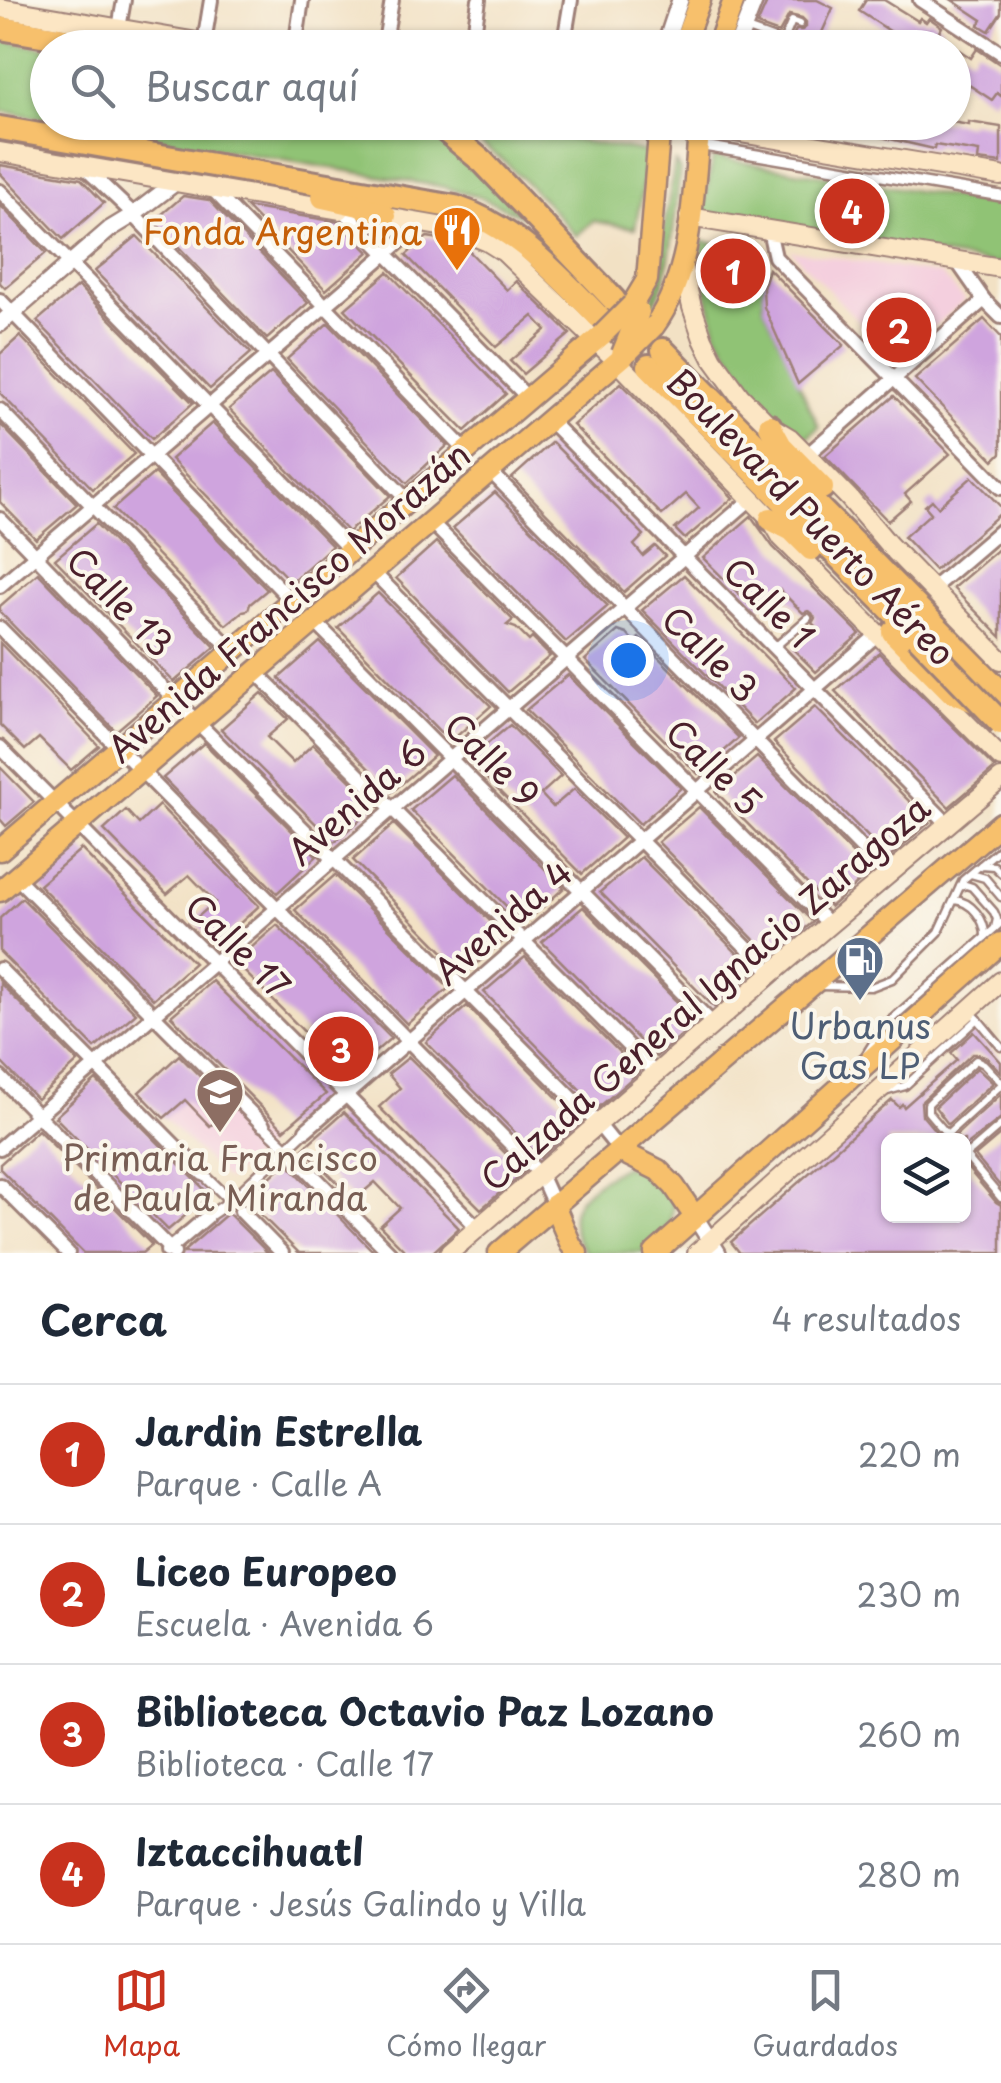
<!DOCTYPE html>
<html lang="es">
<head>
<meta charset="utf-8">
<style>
  body { margin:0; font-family:"Playpen Sans",sans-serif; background:#f6f6f7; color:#1f2937 }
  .controls { position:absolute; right:30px; bottom:30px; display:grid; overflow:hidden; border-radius:15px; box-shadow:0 2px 8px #0004 }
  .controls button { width:90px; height:90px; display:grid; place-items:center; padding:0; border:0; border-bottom:2px solid #e0e1e3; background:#fff; color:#1f2937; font:50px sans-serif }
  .you { position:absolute; left:628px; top:660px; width:35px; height:35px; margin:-25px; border:8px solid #fff; border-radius:50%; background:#1a73e8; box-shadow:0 0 0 15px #1a73e833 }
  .badge { display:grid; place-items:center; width:65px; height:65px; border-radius:50%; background:#c8321e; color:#fff; font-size:32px; font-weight:700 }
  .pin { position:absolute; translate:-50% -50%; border:5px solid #fff; box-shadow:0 2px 10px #0006 }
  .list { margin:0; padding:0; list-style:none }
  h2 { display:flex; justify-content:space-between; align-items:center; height:130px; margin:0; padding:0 40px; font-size:42px }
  h2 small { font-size:32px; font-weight:400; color:#747a83 }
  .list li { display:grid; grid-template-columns:65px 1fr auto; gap:30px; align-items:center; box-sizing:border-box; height:140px; padding:0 40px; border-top:2px solid #e0e1e3 }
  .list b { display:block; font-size:38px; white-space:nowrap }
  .list p { margin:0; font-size:32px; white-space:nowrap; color:#747a83 }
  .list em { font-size:32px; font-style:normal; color:#747a83 }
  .icon { flex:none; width:55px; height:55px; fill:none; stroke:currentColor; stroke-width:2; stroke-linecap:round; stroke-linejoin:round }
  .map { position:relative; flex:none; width:1001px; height:1253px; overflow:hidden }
  .search { position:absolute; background:#fff; box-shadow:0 2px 8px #0004; left:30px; right:30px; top:30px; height:110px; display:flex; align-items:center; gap:25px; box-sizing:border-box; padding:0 35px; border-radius:55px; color:#747a83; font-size:38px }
  .sheet { height:690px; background:#fff }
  nav { display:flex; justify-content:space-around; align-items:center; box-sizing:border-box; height:140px; border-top:2px solid #e0e1e3; background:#fff; font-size:28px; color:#747a83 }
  nav a { display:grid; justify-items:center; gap:5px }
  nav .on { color:#c8321e }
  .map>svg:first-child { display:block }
  .built { fill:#f4cfde }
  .green { fill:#90c375; stroke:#6d7150; stroke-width:2.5 }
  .building { fill:#cfa4de }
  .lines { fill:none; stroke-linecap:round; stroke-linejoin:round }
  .service-casing { stroke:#9e8078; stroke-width:11 }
  .pedestrian-casing { stroke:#9e8078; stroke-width:14 }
  .minor-casing { stroke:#9e8078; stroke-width:18 }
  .tertiary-casing { stroke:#9e8078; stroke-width:20 }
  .secondary-casing { stroke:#9e8078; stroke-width:22 }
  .primary-casing { stroke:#9e8078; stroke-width:25 }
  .motorway-casing { stroke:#9e8078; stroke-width:28 }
  .service { stroke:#fff; stroke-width:6 }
  .pedestrian { stroke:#fff; stroke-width:9 }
  .minor { stroke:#fff; stroke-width:12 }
  .tertiary { stroke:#fff; stroke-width:15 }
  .secondary { stroke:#fce6c4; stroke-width:18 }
  .primary { stroke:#f7c06c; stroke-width:20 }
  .motorway { stroke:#f7c06c; stroke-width:22 }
  .primary-bridge-casing { stroke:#9e8078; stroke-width:25; stroke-linecap:butt }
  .motorway-bridge-casing { stroke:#9e8078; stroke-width:28; stroke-linecap:butt }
  .primary-bridge { stroke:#f7c06c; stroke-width:20 }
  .motorway-bridge { stroke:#f7c06c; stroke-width:22 }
  .labels { text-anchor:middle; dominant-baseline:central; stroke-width:8; stroke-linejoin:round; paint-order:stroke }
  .food-label { font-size:35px; fill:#c56008; stroke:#fbf7ec; text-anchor:end }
  .street-label { font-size:35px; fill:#4a1f2b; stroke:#fbf7ec }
  .service-label { font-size:35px; fill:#4e5e75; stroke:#fbf7ec }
  .education-label { font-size:35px; fill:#785e54; stroke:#fbf7ec }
</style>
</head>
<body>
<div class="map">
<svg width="1001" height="1253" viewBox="0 0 1001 1253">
  <rect width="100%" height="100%" fill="#fbf7ec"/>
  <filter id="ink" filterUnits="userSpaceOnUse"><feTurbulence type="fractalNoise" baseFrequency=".01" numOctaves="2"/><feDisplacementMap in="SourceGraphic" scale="20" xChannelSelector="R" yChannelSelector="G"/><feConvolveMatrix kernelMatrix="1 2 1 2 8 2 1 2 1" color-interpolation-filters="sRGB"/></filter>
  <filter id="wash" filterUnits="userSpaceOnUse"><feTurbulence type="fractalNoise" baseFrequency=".0048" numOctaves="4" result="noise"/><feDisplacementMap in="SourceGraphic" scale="40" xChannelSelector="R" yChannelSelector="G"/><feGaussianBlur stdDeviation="2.25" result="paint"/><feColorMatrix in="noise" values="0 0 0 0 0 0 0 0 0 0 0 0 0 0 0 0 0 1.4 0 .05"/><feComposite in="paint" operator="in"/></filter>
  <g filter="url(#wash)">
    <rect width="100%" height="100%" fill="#f2e1c4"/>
    <g class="built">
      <polygon points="790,250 941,275 965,300 896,360"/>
      <polygon points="185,1100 211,1126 231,1108 268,1144 227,1180 164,1118"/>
    </g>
    <g class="green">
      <polygon points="0,40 47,48 47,119 0,111"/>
      <path d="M65 123H412C457 146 489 181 524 217L482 198 443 187Z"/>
      <polygon points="453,123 478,123 646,152 642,193 635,228 593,221 576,236 542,198 505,162"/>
      <polygon points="713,157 1001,205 1001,265 702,216"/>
      <path d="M675 162 680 170C676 202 671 286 651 308Z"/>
      <polygon points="701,241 743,249 769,269 763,288 764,307 819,427 802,441 761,400 717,334 707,294"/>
      <path d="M624 1166 647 1170 673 1197C674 1227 665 1235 642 1253H587C574 1241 567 1216 578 1201 588 1186 609 1175 624 1166Z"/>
    </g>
    <g id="blocks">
      <g class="building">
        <polygon points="768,0 817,0 833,8 815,48 787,48 796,30 802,30 806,27 806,22 802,18 789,15 779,33 757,25"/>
        <polygon points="866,0 884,0 918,21 920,18 926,22 929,18 942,27 937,35 971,58 977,49 1001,65 1001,96 997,93 992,100 954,75 954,48 901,48 905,41 859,11"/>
        <polygon points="952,0 1001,0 1001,13 989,31 979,25 982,20"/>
        <polygon points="859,122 952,122 969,125 969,122 1001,127 1001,163 978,160 979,152 935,145 934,149 877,136 878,131 859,128"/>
        <polygon points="0,165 81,179 104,203 63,239 0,173"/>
        <polygon points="183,196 209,200 308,303 267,339 154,221"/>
        <polygon points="0,205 46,253 5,288 0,283"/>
        <polygon points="246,207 339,222 369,252 326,290"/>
        <polygon points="137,236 251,353 210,389 95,271"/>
        <polygon points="427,237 453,241 464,246 507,290 516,281 570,334 523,374 510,361 546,330 533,316 496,347 406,255"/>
        <polygon points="769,269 844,345 798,384 764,307 763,288"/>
        <polygon points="388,272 506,394 465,431 345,309"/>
        <polygon points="78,286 193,403 152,439 37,321"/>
        <polygon points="984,319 1001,337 1001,453 994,460 915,379"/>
        <polygon points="328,323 447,446 407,483 287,359"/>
        <polygon points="20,336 134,454 93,489 0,393 0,354"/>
        <polygon points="271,373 390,496 348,532 229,409"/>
        <polygon points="621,383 733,498 685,539 675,529 699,508 686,494 662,515 573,425"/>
        <polygon points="894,396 950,454 905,494 911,501 888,521 825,456"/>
        <polygon points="212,423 332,546 291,582 171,459"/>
        <polygon points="0,424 77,504 36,539 0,502"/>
        <polygon points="552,442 644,535 634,545 643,556 655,546 665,556 624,592 512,478"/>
        <polygon points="154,473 267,590 250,604 248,610 243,611 226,625 113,509"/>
        <polygon points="972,477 1001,507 1001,513 935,570 904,537 931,513 925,506 932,500 938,507"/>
        <polygon points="495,492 608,606 566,642 453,528"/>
        <polygon points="751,516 773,547 860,634 816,672 793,649 818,629 812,623 815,618 812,613 808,611 803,613 780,590 755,610 703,558"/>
        <polygon points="96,524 215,647 174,682 55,559"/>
        <polygon points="436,542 513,620 507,625 516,628 529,641 532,638 550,656 508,692 396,578"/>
        <polygon points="1001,547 1001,637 953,588"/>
        <polygon points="38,573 157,696 116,731 0,612 0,606"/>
        <polygon points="684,575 796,688 755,724 642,610"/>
        <polygon points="378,593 491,706 450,742 338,628"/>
        <polygon points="618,631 627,634 634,642 639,638 739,738 698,774 585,660"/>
        <polygon points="320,642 434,756 392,792 279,678"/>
        <polygon points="0,643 99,746 71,770 39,738 25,750 0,725"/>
        <polygon points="879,653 995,768 949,807 835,691"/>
        <polygon points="568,675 681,788 640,824 526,710"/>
        <polygon points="262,693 288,719 267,737 293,763 313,744 376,806 334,842 221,729"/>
        <polygon points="815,707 930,822 889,858 774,742"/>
        <polygon points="510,725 561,776 541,794 553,807 574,789 623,838 582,874 468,760"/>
        <polygon points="204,743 317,856 277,893 163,778"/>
        <polygon points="757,757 871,872 830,907 716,792"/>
        <polygon points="0,767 34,802 6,826 0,819"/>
        <polygon points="452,775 564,888 524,924 411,810"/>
        <polygon points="159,805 259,906 217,944 194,920 215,902 189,875 167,894 104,830 126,810 139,824"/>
        <polygon points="699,807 813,922 771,957 658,842"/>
        <polygon points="394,824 507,938 465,974 353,860"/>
        <polygon points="81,849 194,963 153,999 39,885"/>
        <polygon points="641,857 755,971 714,1007 600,892"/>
        <polygon points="335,875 449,988 407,1024 295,910"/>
        <polygon points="22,898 136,1013 95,1048 0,952 0,918"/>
        <polygon points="583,907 697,1022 656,1057 542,942"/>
        <polygon points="277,925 391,1038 348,1076 235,962"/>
        <polygon points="525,957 639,1072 598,1108 484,992"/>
        <polygon points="212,981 326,1094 284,1130 171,1016"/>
        <polygon points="0,983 78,1062 37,1099 0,1061"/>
        <polygon points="467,1006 581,1122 540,1158 426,1042"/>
        <polygon points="974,1032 1001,1062 1001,1072 987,1058 978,1054 972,1054 921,1102 922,1115 943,1140 888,1140 888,1216 964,1216 964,1164 996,1202 1001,1205 1001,1253 740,1253 731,1242 892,1100 899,1107 902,1104 904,1107 957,1060 951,1053"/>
        <polygon points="179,1055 231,1108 210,1126 185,1100 164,1118 139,1092"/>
        <polygon points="409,1057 524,1172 481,1209 379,1107 400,1088 388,1074"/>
        <polygon points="977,1068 993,1083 948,1124 935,1107"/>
        <polygon points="96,1080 210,1195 168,1230 55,1117"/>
        <polygon points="1001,1094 1001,1118 964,1147 964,1140 959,1140 956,1135"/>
        <polygon points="344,1112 459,1228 432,1253 407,1253 380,1226 400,1208 375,1182 354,1200 303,1148"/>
        <polygon points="38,1130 69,1161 152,1245 142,1253 83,1253 0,1169 0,1164"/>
        <polygon points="1001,1134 1001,1187 975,1156"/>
        <polygon points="286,1162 362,1240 375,1253 299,1253 246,1200"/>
        <polygon points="228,1213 268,1253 184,1253 184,1251"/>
      </g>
    </g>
  </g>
  <g filter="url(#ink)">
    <use href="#blocks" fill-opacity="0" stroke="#9e8078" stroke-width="2.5"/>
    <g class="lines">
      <g class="service-casing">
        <g id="service">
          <polyline points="744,28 783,42 792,21 800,24"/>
          <polyline points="775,647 808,618"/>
          <polyline points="981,865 994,866 1001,873"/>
          <polyline points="971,874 985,878 1001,897"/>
          <polyline points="960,887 966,885 972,887 994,912 997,919 995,928"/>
          <path d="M954 900C971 901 986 920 985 937"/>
          <polyline points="819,986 871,987 892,979 939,932 963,880 1001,848"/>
          <polyline points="976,1017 1001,1047"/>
          <polyline points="866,1054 883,1027 1001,923"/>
          <polyline points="884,1092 905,1086 978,1019"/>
          <polyline points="947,1134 1001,1085"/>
          <polyline points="952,1140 928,1112 928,1104 932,1100 976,1060 984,1064 1001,1082"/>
          <polyline points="964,1154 1001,1198"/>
          <polyline points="965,1156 1001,1125"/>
        </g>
      </g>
      <g class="pedestrian-casing">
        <g id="pedestrian">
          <polyline points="698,145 1001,196"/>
          <polyline points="263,1125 290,1151"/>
          <polyline points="203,1174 232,1202"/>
          <polyline points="207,1217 231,1201 306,1130"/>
        </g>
      </g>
      <g class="minor-casing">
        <g id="minor">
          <polyline points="920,0 1001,53"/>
          <polyline points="119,28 124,0"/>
          <polyline points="204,43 211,0"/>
          <polyline points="295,48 302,0"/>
          <polyline points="384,48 392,0"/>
          <polyline points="472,48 479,0"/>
          <polyline points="563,48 571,0"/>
          <polyline points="85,168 127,208 408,501"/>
          <polyline points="211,188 466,451"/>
          <polyline points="0,191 350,550"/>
          <polyline points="344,211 528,398"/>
          <polyline points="769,230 775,257 1001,488"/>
          <polyline points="956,260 984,300 1001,317"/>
          <polyline points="0,300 292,601"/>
          <polyline points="0,410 233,651"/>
          <polyline points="549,420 949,825"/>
          <polyline points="807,455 984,300"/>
          <polyline points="490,471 889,876"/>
          <polyline points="0,519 175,700 599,1125 620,1151"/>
          <polyline points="430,521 830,925"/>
          <polyline points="372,571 772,973"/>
          <polyline points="0,586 423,222"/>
          <polyline points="932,589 1001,530"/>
          <polyline points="314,621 714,1025"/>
          <polyline points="0,628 540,1174 554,1205"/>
          <polyline points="255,671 657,1075"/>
          <polyline points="0,747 478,1228"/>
          <polyline points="16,877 263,1125"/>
          <polyline points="0,969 203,1174"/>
          <polyline points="0,1077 174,1253"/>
          <polyline points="306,1130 878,634"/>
          <polyline points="0,1148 751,499"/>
          <polyline points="297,1159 390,1253"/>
          <polyline points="0,1185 68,1253"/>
          <polyline points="241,1211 282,1253"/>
          <polyline points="167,1251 207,1217"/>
        </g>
      </g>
      <g class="tertiary-casing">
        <g id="tertiary">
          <polyline points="664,48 680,0"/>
          <polyline points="736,48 755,0"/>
          <polyline points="0,324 110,229 133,215 176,182"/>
          <polyline points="695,1217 718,1253"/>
        </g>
      </g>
      <g class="secondary-casing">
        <g id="secondary">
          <polyline points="0,8 232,48"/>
          <polyline points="674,122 1001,176"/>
          <polyline points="0,152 340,210"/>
          <polyline points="375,215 456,229 488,242 504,252 618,362 771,519 782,538 1001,758"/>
          <polyline points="689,217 1001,268"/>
          <polyline points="682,265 692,307 703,339 713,359 740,396 770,426 790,438 807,455 849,498 889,545 1001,660"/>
          <polyline points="449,1253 772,973 1001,779"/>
          <polyline points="697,1253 1001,981"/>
        </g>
      </g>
      <g class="primary-casing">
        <g id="primary">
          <polyline points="682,48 700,0"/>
          <polyline points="717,48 734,0"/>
          <polyline points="632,305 647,280 660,122"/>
          <path d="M654 326C694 271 693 189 700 122"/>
          <polyline points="0,850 602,335"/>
          <polyline points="0,891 624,356"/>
          <polyline points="620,1151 658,1170 674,1186 695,1217"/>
          <polyline points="554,1205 571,1245 577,1253"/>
          <polyline points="499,1253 1001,823"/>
          <polyline points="655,1253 1001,943"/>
        </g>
      </g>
      <g class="motorway-casing">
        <g id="motorway">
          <polyline points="0,28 117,48"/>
          <polyline points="435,122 483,162 614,300"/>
          <path d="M0 128 455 207C515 227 555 272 598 316"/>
          <polyline points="323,197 359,205 385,216"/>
          <polyline points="663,350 1001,692"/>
          <polyline points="649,366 917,636"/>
          <polyline points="770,426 781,446 822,488"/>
          <polyline points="771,519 792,530 811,549"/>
          <polyline points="893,632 952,692 982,704"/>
        </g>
      </g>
      <use href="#service" class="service"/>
      <use href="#pedestrian" class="pedestrian"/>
      <use href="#minor" class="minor"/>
      <use href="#tertiary" class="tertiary"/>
      <use href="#secondary" class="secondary"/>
      <use href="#primary" class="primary"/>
      <use href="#motorway" class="motorway"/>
      <g class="primary-bridge-casing">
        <g id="primary-bridge">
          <polyline points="602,335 632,305"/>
          <polyline points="629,351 654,326"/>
          <polyline points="622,354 639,312"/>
        </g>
      </g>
      <g class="motorway-bridge-casing">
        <polyline id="motorway-bridge" points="917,636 1001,723"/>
      </g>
      <use href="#primary-bridge" class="primary-bridge"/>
      <use href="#motorway-bridge" class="motorway-bridge"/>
    </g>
  </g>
  <defs>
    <g id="restaurant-pin" transform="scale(2.5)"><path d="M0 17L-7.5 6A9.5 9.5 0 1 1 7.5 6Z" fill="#e8710a" stroke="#fbf7ec"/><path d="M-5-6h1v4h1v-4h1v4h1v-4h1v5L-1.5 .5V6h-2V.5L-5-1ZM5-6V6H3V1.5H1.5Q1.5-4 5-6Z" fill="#fff"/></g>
    <g id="fuel-pin" transform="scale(2.5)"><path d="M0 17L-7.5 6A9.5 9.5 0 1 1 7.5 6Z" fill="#5c6f8a" stroke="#fbf7ec"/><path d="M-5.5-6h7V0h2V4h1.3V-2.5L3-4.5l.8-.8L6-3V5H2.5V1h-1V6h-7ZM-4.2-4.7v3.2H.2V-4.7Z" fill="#fff"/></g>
    <g id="school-pin" transform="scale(2.5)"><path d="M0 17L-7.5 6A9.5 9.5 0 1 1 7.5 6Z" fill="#8d6e63" stroke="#fbf7ec"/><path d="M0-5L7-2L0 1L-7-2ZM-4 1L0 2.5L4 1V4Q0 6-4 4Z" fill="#fff"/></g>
  </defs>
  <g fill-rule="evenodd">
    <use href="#restaurant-pin" x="457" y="230"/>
    <use href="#fuel-pin" x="860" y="960"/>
    <use href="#school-pin" x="220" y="1092"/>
  </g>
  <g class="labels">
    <g class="food-label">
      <text x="422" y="230">Fonda Argentina</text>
    </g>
    <g class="street-label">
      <text transform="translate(812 516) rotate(46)">Boulevard Puerto Aéreo</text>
      <text transform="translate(121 601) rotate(46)">Calle 13</text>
      <text transform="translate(288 601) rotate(-41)">Avenida Francisco Morazán</text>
      <text transform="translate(770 602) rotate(45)">Calle 1</text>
      <text transform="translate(711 653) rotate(45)">Calle 3</text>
      <text transform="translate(493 759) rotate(45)">Calle 9</text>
      <text transform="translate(715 766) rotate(45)">Calle 5</text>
      <text transform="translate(356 801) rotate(-41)">Avenida 6</text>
      <text transform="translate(502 921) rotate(-41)">Avenida 4</text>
      <text transform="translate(239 945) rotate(45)">Calle 17</text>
      <text transform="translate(704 992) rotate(-41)">Calzada General Ignacio Zaragoza</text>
    </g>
    <g class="service-label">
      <text x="860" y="1024">Urbanus<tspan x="860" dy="40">Gas LP</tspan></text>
    </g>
    <g class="education-label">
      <text x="220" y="1156">Primaria Francisco<tspan x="220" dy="40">de Paula Miranda</tspan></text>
    </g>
  </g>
</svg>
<div class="controls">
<button><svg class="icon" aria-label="layers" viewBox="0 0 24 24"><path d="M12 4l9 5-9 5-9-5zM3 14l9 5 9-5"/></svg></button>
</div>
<div class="you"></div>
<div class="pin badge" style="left:733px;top:271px">1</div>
<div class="pin badge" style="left:899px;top:330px">2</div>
<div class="pin badge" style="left:341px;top:1049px">3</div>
<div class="pin badge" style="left:852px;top:211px">4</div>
<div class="search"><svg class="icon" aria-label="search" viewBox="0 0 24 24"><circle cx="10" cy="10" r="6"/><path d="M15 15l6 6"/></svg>Buscar aquí</div>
</div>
<section class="sheet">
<h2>Cerca<small>4 resultados</small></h2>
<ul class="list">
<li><span class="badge">1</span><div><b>Jardin Estrella</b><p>Parque · Calle A</p></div><em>220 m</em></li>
<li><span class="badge">2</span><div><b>Liceo Europeo</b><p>Escuela · Avenida 6</p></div><em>230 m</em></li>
<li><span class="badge">3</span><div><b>Biblioteca Octavio Paz Lozano</b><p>Biblioteca · Calle 17</p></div><em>260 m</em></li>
<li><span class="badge">4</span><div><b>Iztaccihuatl</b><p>Parque · Jesús Galindo y Villa</p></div><em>280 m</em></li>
</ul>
</section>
<nav>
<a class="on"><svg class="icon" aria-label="map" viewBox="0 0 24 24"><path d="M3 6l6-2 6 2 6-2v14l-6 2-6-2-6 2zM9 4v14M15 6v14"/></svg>Mapa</a>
<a><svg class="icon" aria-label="directions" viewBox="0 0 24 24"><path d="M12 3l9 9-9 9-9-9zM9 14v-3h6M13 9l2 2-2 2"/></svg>Cómo llegar</a>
<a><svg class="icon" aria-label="saved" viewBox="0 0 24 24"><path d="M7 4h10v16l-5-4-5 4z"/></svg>Guardados</a>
</nav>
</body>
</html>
